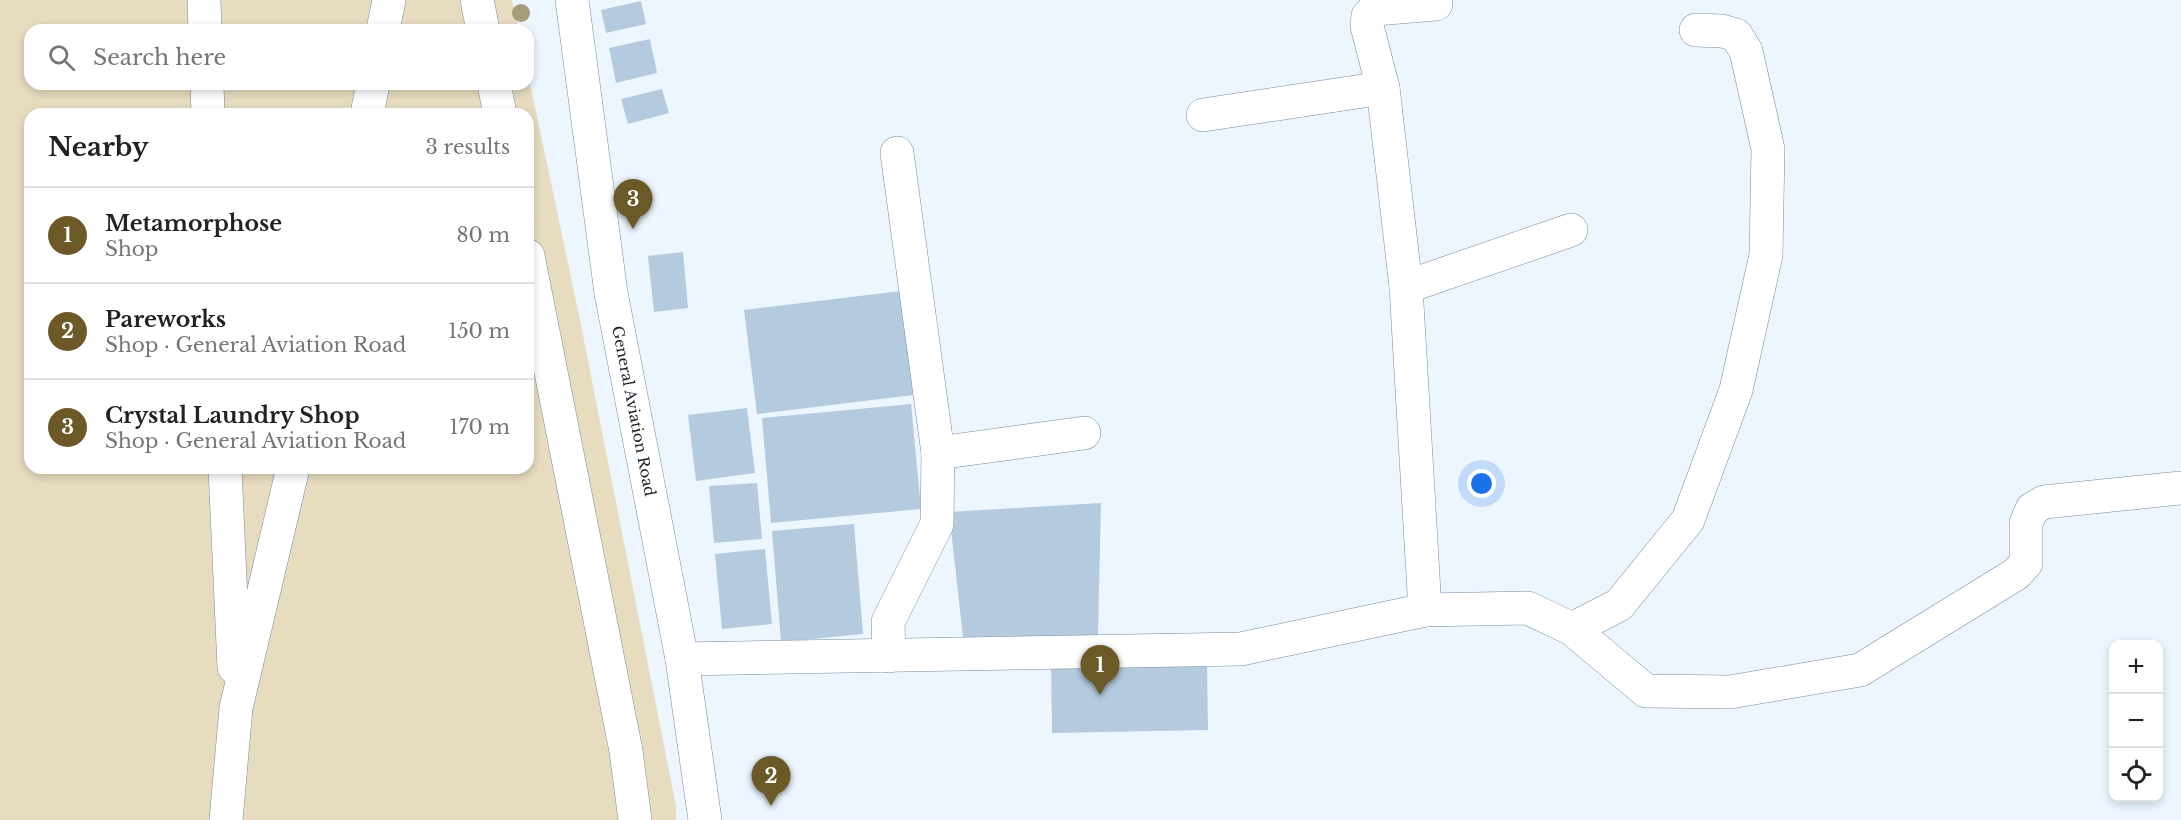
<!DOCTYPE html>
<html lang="en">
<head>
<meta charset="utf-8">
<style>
  body { margin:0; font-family:"Libre Baskerville",serif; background:#f2f2f2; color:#222 }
  .controls { position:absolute; right:18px; bottom:18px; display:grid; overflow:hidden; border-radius:12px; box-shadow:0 3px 9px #0003 }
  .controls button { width:54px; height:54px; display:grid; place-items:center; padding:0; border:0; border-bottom:2px solid #e0e0e0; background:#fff; color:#222; font:30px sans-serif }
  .you { position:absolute; left:1482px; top:484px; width:21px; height:21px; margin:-15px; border:4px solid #fff; border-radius:50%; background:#1a73e8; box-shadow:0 0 0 9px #1a73e833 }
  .badge { display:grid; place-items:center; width:39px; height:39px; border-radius:50%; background:#6b5927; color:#fff; font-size:20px; font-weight:700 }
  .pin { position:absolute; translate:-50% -50px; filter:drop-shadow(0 2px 3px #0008) }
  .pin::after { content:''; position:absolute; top:32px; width:21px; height:18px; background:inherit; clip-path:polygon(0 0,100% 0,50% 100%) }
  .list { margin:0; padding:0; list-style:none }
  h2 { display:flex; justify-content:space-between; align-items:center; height:78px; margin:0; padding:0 24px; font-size:26px }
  h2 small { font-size:20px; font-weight:400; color:#767676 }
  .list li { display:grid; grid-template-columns:39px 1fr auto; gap:18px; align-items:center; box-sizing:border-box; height:96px; padding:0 24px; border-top:2px solid #e0e0e0 }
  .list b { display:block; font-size:22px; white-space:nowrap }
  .list p { margin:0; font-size:20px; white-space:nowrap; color:#767676 }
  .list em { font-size:20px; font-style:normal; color:#767676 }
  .icon { flex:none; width:33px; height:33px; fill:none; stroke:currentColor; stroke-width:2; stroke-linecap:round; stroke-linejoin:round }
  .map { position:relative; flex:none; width:2181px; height:820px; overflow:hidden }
  .search { position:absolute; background:#fff; box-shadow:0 3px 9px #0003; left:24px; top:24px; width:510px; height:66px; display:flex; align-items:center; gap:15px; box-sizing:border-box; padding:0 21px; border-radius:18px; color:#767676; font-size:22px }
  .panel { position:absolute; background:#fff; box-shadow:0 3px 9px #0003; left:24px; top:108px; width:510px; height:366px; border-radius:18px }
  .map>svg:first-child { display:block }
  .green { fill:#e7dcc0; fill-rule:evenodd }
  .building { fill:#b4cbdf }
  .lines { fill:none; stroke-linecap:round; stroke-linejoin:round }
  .minor-casing { stroke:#778c9f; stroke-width:34 }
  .major-casing { stroke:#778c9f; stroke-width:34 }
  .minor { stroke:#fff; stroke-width:33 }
  .major { stroke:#fff; stroke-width:33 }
  .tree { fill:#a49c7b }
  .labels { text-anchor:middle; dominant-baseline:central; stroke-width:4.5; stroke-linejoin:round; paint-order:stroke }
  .street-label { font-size:15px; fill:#182028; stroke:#fff }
</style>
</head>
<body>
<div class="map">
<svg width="2181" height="820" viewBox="0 0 2181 820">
  <rect width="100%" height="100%" fill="#edf6ff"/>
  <path class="green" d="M0 0H512L519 30H30V84H528V74L580 320 676 806V820H0ZM30 114H528V468H30Z"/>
  <g class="building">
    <polygon points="641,1 646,24 606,33 601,10"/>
    <polygon points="650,39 657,73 616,83 609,48"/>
    <polygon points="662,89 669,113 628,124 621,99"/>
    <polygon points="683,252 688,308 654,312 648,256"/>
    <polygon points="901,291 913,395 757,414 744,310"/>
    <polygon points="911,404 921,509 771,523 762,418"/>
    <polygon points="747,408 755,473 696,481 688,415"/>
    <polygon points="757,483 762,539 714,543 709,486"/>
    <polygon points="1101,503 1098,635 963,637 949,512"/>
    <polygon points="854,524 863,634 781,642 772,531"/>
    <polygon points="765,549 772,624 722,629 715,554"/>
    <polygon points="1207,659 1208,730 1052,733 1051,662"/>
  </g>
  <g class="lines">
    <g class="minor-casing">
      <g id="minor">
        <polyline points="204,0 205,30"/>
        <polyline points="477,0 483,30"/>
        <polyline points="383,30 389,0"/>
        <polyline points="207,84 208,114"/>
        <polyline points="494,84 500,114"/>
        <polyline points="367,114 373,84"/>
        <polyline points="1203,115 1383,88"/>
        <polyline points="528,256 626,751 635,820"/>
        <polyline points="1406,287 1571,230"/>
        <polyline points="938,453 1084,433"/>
        <polyline points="225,468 234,667"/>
        <polyline points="1425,610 1406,287 1383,88 1367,26 1368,16 1375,9 1436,4"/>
        <polyline points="1572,629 1619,605 1688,520 1736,390 1766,255 1768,149 1746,51 1736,35 1722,31 1696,30"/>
        <polyline points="889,656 888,622 937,524 938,453 897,153"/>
        <polyline points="682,659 1241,649 1425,610 1528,608 1572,629 1646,691 1730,692 1860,670 2016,574 2026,563 2026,523 2032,509 2044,502 2181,488"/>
        <polyline points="226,820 236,708 293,468"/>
      </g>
    </g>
    <g class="major-casing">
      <polyline id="major" points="572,0 611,293 682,659 705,820"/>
    </g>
    <use href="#minor" class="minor"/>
    <use href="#major" class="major"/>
  </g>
  <circle class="tree" cx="521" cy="13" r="9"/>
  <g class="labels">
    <g class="street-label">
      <text transform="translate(634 411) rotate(79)">General Aviation Road</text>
    </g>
  </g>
</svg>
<div class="controls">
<button>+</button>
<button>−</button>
<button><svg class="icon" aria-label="locate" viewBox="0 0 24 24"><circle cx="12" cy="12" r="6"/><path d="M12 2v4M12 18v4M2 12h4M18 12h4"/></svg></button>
</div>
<div class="you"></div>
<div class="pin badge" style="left:1100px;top:695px">1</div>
<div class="pin badge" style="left:771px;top:806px">2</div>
<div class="pin badge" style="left:633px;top:229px">3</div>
<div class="search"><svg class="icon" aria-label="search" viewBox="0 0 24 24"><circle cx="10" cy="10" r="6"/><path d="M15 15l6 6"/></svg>Search here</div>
<section class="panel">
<h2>Nearby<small>3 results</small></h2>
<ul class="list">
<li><span class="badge">1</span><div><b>Metamorphose</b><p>Shop</p></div><em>80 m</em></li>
<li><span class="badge">2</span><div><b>Pareworks</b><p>Shop · General Aviation Road</p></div><em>150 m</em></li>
<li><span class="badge">3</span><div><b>Crystal Laundry Shop</b><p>Shop · General Aviation Road</p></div><em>170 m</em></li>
</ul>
</section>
</div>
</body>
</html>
